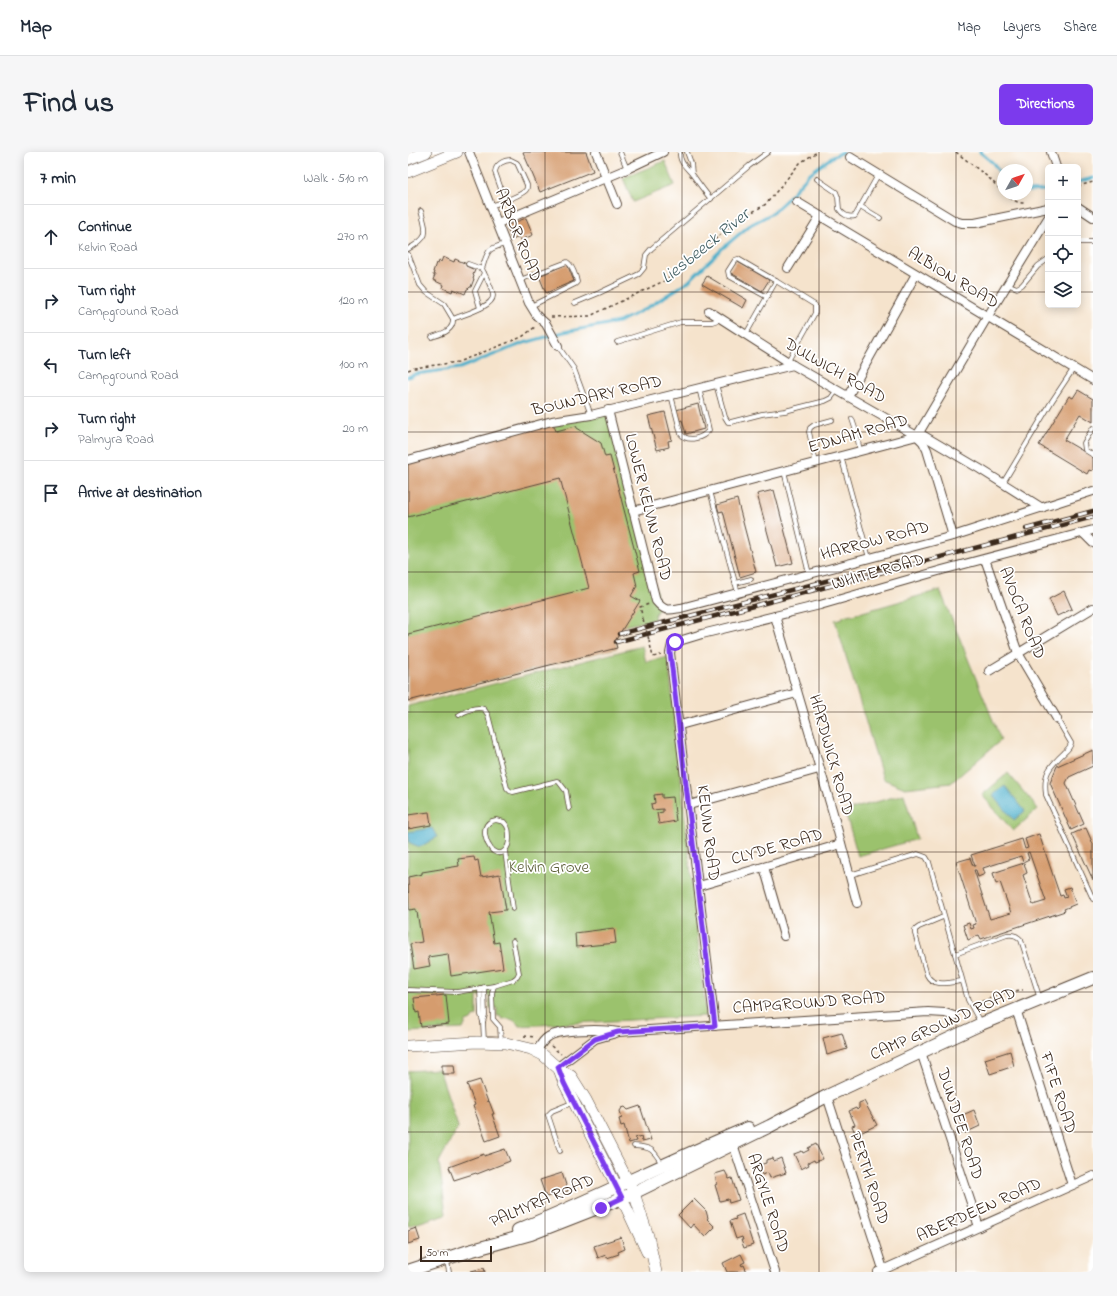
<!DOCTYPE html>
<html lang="en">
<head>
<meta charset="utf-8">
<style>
  body { margin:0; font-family:"Indie Flower",sans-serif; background:#f6f6f7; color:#1f2937 }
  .controls { position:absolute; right:12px; top:12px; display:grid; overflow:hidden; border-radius:6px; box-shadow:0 2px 10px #0003 }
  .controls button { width:36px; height:36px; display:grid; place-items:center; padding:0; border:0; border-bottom:1px solid #e0e1e3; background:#fff; color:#1f2937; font:20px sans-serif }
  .compass { position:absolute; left:589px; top:12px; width:36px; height:36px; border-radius:50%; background:#fff; box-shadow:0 2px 10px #0003; rotate:50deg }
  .scale { position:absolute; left:12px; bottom:10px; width:72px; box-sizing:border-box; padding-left:4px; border:2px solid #3b2a1e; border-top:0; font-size:11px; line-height:14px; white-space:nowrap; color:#3b2a1e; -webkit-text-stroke:3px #fff; paint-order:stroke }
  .stop { position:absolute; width:12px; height:12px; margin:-9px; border:3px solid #7c3aed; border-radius:50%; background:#fff }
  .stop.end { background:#7c3aed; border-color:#fff; box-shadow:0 1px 4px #0008 }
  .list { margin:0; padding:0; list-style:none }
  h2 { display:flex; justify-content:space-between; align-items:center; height:52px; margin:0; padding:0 16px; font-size:17px }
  h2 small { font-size:13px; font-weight:400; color:#747a83 }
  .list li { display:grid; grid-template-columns:26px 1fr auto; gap:12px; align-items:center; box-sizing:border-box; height:64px; padding:0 16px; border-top:1px solid #e0e1e3 }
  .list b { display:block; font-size:15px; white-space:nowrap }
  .list p { margin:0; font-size:13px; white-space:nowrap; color:#747a83 }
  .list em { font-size:13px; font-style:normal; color:#747a83 }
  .icon { flex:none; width:22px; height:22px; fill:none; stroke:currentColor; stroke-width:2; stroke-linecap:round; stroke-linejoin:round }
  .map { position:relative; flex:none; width:685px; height:1120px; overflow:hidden; border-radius:6px }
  header { display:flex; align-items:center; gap:24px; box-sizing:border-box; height:56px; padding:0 20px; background:#fff; border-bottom:1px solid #e0e1e3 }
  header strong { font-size:19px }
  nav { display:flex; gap:22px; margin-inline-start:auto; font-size:14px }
  .intro { display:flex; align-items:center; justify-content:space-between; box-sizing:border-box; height:96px; padding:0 24px }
  h1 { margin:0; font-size:28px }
  .button { padding:10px 18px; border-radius:6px; background:#7c3aed; color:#fff; font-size:14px; font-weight:700 }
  main { display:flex; gap:24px; padding:0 24px }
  aside { flex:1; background:#fff; border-radius:6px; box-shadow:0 2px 10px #0003 }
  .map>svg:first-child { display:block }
  .green { fill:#9bc26d; stroke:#6b7646 }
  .water { fill:#4cafcb; stroke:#446c74 }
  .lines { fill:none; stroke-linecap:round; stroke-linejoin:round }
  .stream { stroke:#4cafcb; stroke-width:3 }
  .building { fill:#d59c6e; fill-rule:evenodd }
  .lane-casing { stroke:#574638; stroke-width:5.5 }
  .street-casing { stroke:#574638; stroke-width:10 }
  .secondary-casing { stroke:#574638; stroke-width:12 }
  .primary-casing { stroke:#574638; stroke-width:14 }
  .path { stroke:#574638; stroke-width:1.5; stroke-dasharray:3 3; stroke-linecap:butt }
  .lane { stroke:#fff; stroke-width:4 }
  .street { stroke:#fff; stroke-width:8 }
  .secondary { stroke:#fff; stroke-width:11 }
  .primary { stroke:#fff; stroke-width:12 }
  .rail-casing { stroke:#3b2a1e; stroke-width:4.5 }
  .rail { stroke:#fff; stroke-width:3; stroke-dasharray:9; stroke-linecap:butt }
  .path-bridge { stroke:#574638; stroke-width:1.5; stroke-dasharray:3 3; stroke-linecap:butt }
  .route { stroke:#7c3aed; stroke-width:5 }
  .grid { fill:none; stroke:#3b2a1e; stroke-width:1; stroke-opacity:0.55 }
  .labels { text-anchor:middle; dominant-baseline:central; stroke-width:3.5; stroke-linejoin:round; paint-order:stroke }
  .street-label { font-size:17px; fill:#3b2a1e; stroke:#fff }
  .park-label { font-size:17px; fill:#5d5f3a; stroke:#fff }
  .water-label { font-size:18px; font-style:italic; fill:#425f63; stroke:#fff }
</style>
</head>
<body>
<header>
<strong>Map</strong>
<nav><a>Map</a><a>Layers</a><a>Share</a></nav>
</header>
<div class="intro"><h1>Find us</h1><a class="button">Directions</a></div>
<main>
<aside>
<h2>7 min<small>Walk · 510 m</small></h2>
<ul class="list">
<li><svg class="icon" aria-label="ahead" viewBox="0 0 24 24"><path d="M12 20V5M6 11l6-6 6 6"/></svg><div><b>Continue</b><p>Kelvin Road</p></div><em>270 m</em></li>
<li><svg class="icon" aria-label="right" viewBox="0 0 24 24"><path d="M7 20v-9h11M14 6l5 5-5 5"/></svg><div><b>Turn right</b><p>Campground Road</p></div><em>120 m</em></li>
<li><svg class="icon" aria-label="left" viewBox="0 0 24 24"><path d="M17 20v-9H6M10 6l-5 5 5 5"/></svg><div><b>Turn left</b><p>Campground Road</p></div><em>100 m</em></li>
<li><svg class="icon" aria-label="right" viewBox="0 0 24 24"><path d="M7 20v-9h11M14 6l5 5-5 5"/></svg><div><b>Turn right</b><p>Palmyra Road</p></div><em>20 m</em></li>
<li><svg class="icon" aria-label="arrive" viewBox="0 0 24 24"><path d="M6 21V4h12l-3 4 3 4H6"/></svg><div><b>Arrive at destination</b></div></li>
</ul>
</aside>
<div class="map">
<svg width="685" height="1120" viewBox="0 0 685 1120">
  <rect width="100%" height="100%" fill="#fff"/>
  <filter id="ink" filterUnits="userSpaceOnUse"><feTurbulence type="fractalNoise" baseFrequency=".025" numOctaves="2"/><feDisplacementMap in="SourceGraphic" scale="8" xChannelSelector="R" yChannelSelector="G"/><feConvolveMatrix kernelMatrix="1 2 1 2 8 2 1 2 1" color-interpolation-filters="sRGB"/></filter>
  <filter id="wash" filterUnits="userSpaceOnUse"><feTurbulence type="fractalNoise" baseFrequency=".012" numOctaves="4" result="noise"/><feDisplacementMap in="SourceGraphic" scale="16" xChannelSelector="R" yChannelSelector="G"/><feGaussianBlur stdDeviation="0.9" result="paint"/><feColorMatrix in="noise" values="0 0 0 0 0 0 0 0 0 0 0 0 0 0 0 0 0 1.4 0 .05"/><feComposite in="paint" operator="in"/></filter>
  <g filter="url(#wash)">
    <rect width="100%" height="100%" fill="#f5e3cc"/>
    <g class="green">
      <polygon points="257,9 267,33 225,50 215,26"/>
      <polygon points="200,258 252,454 246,464 247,467 216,474 207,489 209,496 0,549 0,308"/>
      <polygon points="532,438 593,588 543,631 497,636 475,627 427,468 435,466 435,464 443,462 444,463"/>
      <path d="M234 494 238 510 260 505 298 864 111 874C107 867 101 866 94 867L92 864H89V856H82V844H69V864L65 865 63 868 58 870 55 877 0 880V554Z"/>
      <polygon points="600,621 630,657 605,679 574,643"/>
      <polygon points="496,642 509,687 450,704 437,659"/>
      <polygon points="31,917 50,975 31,1010 38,1062 0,1074 0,919"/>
    </g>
    <g class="water">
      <polygon points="597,634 617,659 606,668 585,643"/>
      <polygon points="24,676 29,685 12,695 2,691 0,680"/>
    </g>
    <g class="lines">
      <g class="stream">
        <polyline points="572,0 585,11 595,26"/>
        <polyline points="670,30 685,26"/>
        <polyline points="619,39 640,38"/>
        <polyline points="0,225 8,222 52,216 116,191 156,180 211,170 237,157 280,130 316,95 342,73 363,62 378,48 401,22 424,5 435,0"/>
      </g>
    </g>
    <g id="blocks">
      <g class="building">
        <polygon points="115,0 178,0 185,19 132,40"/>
        <polygon points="118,66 125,83 113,88 111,85 104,88 98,74"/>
        <polygon points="35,105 46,110 47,107 59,112 58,114 67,118 65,123 66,124 65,127 66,127 63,135 62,135 60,137 59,137 57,142 45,137 44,140 35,136 36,133 25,128 27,123 25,123 26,120 25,120 28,111 30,112 31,109 33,110"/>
        <polygon points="328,109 361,128 354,139 321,120"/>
        <polygon points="159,112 166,129 138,141 131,124"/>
        <polygon points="299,124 339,148 335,156 294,132"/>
        <polygon points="670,238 685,247 685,270 672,262 656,288 685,305 685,317 684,319 681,318 679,322 631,293 661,244 665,246"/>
        <polygon points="290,252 296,277 278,282 274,268 271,269 268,258"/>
        <polygon points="257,260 264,288 260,289 261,295 249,298 240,264"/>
        <polygon points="144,269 148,279 168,274 169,276 193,291 197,305 202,304 232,419 226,421 229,434 223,444 232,449 207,489 209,496 0,549 0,482 181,436 152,326 0,365 0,308"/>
        <polygon points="366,338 385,411 369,415 349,342"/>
        <polygon points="329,347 348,420 332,425 315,359 311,360 309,353"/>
        <polygon points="656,439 664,457 649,464 641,447"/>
        <polygon points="685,598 685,614 661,625 658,631 676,672 663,678 642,631 649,614"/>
        <polygon points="254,642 254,646 265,645 268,669 251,672 249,661 255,660 255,657 244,658 243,652 247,651 246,643"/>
        <polygon points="21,660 23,673 0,677 0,663"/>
        <polygon points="678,676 685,692 685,728 664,682"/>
        <path d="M631 682 652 744 655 743 656 746 659 745 656 737 662 735 668 752 656 757 657 759 573 787 571 783 560 788 555 773 561 771 563 777 566 776 565 773 568 772 548 710 562 706 565 714H567L563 703 614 687 617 697 620 696 617 687ZM621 700 638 749 625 753 615 723 619 721 616 711 585 721 588 732 592 730 603 761 582 767 566 718H568L570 725 577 722 575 716 613 704 615 710 621 707 619 701Z"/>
        <polygon points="66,705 67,709 70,708 73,725 92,722 98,758 81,760 86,791 91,790 95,816 43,824 40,802 20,805 22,814 6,817 2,792 14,790 9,760 8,760 8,757 1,758 0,725 14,722 14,720 51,714 50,707"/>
        <polygon points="206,776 208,791 168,795 167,781"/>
        <polygon points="38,843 41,872 13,875 11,860 8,861 6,846"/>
        <polygon points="434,881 439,897 419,903 415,886"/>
        <polygon points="602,899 606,914 582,922 577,907"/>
        <polygon points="34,913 46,913 47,922 34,922"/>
        <polygon points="72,928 80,950 81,949 86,962 84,962 92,984 78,989 65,954 67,953 59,932"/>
        <polygon points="456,949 469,973 448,983 444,974 447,973 441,959 448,956 449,958 451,956 451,951"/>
        <polygon points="232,954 243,988 234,990 233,984 227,986 228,989 221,991 216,973 213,974 211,967 214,966 212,959 214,956 217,955 220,958"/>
        <polygon points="566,958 572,974 557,981 550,965"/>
        <polygon points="408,992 415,1007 407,1010 406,1008 400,1011 401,1013 393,1017 386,1002 394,999 395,1001 401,998 400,996"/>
        <polygon points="97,997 102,1009 69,1022 68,1021 46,1028 41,1015 76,1002 76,1004"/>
        <polygon points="365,1006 366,1009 373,1006 378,1021 362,1026 360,1021 354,1023 351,1013 358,1011 358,1008"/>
        <polygon points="317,1019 321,1027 324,1026 331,1048 321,1051 320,1047 312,1049 307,1033 309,1032 307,1022"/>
        <polygon points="154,1021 160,1039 138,1045 132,1028"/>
        <polygon points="286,1047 298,1059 300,1066 299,1067 307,1075 297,1085 285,1072 282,1076 270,1063"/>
        <polygon points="335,1062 345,1093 336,1096 333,1088 335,1088 334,1085 328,1087 322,1069 328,1067 327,1065"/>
        <polygon points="8,1076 12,1088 0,1092 0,1079"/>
        <polygon points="213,1085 217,1097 210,1100 211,1102 199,1106 198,1103 190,1106 186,1094"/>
        <polygon points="333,1102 337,1110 333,1112 334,1114 336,1113 339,1120 319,1120 315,1111"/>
        <polygon points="76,1116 77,1120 63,1120 63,1119"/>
      </g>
    </g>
  </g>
  <g filter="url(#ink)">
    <use href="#blocks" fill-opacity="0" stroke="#574638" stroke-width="1"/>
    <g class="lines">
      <g class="lane-casing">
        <g id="lane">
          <polyline points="212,0 219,17"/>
          <path d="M272 0C271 10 278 15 284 22 290 30 296 39 303 47"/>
          <polyline points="279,0 283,11 284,22"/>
          <path d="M409 27 428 40 430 45 431 57C434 62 440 66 447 64L470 23"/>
          <path d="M83 54C91 51 110 45 117 39 119 37 119 37 119 33L109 11 103 8C96 8 88 12 87 20L97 48"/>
          <polyline points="452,54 472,66"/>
          <polyline points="670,90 685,90"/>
          <path d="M0 97C22 85 19 81 13 59"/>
          <path d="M0 102 12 133 18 140 36 152 45 167C54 163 85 155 85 144 85 137 77 123 74 117 80 99 78 97 97 92"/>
          <polyline points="60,112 74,117"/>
          <path d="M112 128 159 110C164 113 168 124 169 130L167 132 123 154"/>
          <polyline points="599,132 609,136 614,133 630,114 640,107"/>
          <polyline points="359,145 321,124 320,119 327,108 330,107 368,129 407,153 407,161 380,209"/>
          <polyline points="167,151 191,141 231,122 236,116 238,103 243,97 341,14 360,0"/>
          <polyline points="72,156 67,139 76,121"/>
          <polyline points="338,182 368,129"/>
          <path d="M24 185C33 182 46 179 45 167"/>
          <polyline points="209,190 273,170 304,170 313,167"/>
          <polyline points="150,194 166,217 183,263"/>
          <polyline points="308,232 317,265 320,270 323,270 354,262 377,259 417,249 423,246 429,238"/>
          <path d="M263 243 273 282C280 291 295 286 301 278L291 236"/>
          <polyline points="444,267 448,279 452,299"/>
          <polyline points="685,276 676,291 677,298 685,303"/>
          <polyline points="433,304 461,406"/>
          <polyline points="408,311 401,280 402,276 406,273 424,268"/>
          <polyline points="376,319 401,422"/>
          <polyline points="595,331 644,249 666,216"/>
          <polyline points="302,339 330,441"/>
          <polyline points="327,431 343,427"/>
          <path d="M51 563C59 558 68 554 76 557L80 563 99 636 102 639 105 640 149 629 151 630 158 639 161 657"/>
          <path d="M649 567 663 591C662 596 659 598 656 601 641 615 635 622 638 643L685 747"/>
          <path d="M88 668 96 670C101 675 101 680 101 687 101 695 95 706 85 699 83 698 82 695 80 692 75 681 75 670 88 668Z"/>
          <polyline points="97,699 105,757"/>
          <polyline points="442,723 510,702 518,705 521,710 560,848 572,870"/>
          <path d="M535 765 511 775 507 778V782L519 823C525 836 543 830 554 829"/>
          <path d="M547 802 599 783C605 782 609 783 613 788L632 847"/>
          <polyline points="86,834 84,841 85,867 92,875 93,890"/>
          <polyline points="72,836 73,863 75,870 76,889"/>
          <polyline points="0,838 49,840 86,834 105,828 109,825 111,821 105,789"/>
          <polyline points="75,870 77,863 76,835"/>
          <path d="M226 994C243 995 245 997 254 1012"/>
          <polyline points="152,999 140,963 144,959 166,950"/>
          <polyline points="39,1109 41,1120"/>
        </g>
      </g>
      <g class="street-casing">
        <g id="street">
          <polyline points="61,0 121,151 129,164 138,172 150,194"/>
          <polyline points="188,0 209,52"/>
          <polyline points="643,0 648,15"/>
          <polyline points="442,5 547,69 554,71 567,71 640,56"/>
          <polyline points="389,50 685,228"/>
          <polyline points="670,55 685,65"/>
          <polyline points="90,71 219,17 255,0"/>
          <polyline points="380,116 412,64"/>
          <polyline points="301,159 385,213 509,284 515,290 519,298 545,384"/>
          <polyline points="440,244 508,122"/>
          <path d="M200 258 248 449C257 460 260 458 273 456L545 384 685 339"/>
          <polyline points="511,281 572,317 634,356"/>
          <polyline points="0,308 144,269 183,263 385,213"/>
          <polyline points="225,359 509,284 580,164 640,66"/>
          <polyline points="675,381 685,391"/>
          <polyline points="577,407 610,501 649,567"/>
          <polyline points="367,464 425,661 449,751"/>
          <polyline points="581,519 685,456"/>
          <polyline points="272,573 389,541"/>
          <polyline points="281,653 411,617"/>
          <polyline points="356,715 376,784"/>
          <polyline points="291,734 433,692"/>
          <polyline points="608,857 664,1033"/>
          <polyline points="307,874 262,501 264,492 271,489 294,482 412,453 534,418 685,378"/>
          <path d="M128 900C132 894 134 889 140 885 151 877 196 877 210 880L520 860 537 861 546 864"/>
          <polyline points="513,900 571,1075"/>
          <polyline points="150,915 187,887 208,881"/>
          <polyline points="419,944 475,1117"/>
          <polyline points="325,992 367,1120"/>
          <polyline points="470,1120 685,1024"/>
        </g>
      </g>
      <g class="secondary-casing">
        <g id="secondary">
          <polyline points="0,7 18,0"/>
          <polyline points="0,20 49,0"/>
          <polyline points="0,894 69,890 98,891 123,897 135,903 151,917 163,924 178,948 226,1041 240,1084 248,1120"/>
          <polyline points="151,917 156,931 205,1027 239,1100"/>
        </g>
      </g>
      <g class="primary-casing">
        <g id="primary">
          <path d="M110 1078C188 1046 263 1008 340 976"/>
          <polyline points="0,1119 61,1099 123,1082 215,1046 362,974 419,944 573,872 685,826"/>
        </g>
      </g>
      <g class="path">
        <polyline points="548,0 581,26 595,40"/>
        <polyline points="670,34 685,30"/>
        <path d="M597 42C602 47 609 51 616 51"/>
        <polyline points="143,165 182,164 258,128 329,69 358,52 392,11 409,0"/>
        <polyline points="0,218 6,216 50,210 114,185 127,175"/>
        <polyline points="235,467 232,455 241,452"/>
        <polyline points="241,488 245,505 253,503"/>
        <polyline points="568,851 604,839 615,838"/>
        <polyline points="116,884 128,885"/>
        <polyline points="143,894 153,902"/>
      </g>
      <use href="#lane" class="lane"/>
      <use href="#street" class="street"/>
      <use href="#secondary" class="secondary"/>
      <use href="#primary" class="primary"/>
      <g class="rail-casing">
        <g id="rail">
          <polyline points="618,377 685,359"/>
          <polyline points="211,482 492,410"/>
          <polyline points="208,490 685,365"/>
        </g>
      </g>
      <use href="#rail" class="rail"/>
      <polyline class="path-bridge" points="235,467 241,488"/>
    </g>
  </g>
  <g class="lines" filter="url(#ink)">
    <polyline class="route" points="193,1056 214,1046 156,931 150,915 187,887 210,880 307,874 262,500 262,496 267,490"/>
  </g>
  <path class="grid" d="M137 0V1120M274 0V1120M411 0V1120M548 0V1120M0 140H640M670 140H685M0 280H685M0 420H685M0 560H685M0 700H685M0 840H685M0 980H685"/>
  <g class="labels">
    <g class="street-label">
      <text transform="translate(110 83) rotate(68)">ARBOR ROAD</text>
      <text transform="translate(545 126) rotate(31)">ALBION ROAD</text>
      <text transform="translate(427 219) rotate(30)">DULWICH ROAD</text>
      <text transform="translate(189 244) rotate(-13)">BOUNDARY ROAD</text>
      <text transform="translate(450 282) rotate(-16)">EDNAM ROAD</text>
      <text transform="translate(240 355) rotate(76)">LOWER KELVIN ROAD</text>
      <text transform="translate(467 389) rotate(-15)">HARROW ROAD</text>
      <text transform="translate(470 420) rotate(-16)">WHITE ROAD</text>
      <text transform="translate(614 461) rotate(68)">AVOCA ROAD</text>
      <text transform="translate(423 603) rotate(74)">HARDWICK ROAD</text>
      <text transform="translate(300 681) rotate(83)">KELVIN ROAD</text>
      <text transform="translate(369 695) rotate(-16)">CLYDE ROAD</text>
      <text transform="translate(401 851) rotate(-4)">CAMPGROUND ROAD</text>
      <text transform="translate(535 872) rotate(-24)">CAMP GROUND ROAD</text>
      <text transform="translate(650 941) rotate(72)">FIFE ROAD</text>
      <text transform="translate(552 972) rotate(72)">DUNDEE ROAD</text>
      <text transform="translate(461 1026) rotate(72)">PERTH ROAD</text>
      <text transform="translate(134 1049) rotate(-23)">PALMYRA ROAD</text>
      <text transform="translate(360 1051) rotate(72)">ARGYLE ROAD</text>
      <text transform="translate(571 1058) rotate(-24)">ABERDEEN ROAD</text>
    </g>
    <g class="park-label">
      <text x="141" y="715">Kelvin Grove</text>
    </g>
    <g class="water-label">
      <text transform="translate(298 95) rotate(-39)">Liesbeeck River</text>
    </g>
  </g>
</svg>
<div class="controls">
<button>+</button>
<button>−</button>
<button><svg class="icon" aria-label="locate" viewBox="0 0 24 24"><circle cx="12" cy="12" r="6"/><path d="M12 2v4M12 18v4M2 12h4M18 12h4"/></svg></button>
<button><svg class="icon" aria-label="layers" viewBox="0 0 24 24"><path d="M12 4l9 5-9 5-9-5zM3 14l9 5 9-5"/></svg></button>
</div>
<svg class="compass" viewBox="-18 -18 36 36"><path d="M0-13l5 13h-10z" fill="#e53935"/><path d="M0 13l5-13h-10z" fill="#747a83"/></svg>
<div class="scale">50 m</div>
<div class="stop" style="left:267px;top:490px"></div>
<div class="stop end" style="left:193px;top:1056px"></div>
</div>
</main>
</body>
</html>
